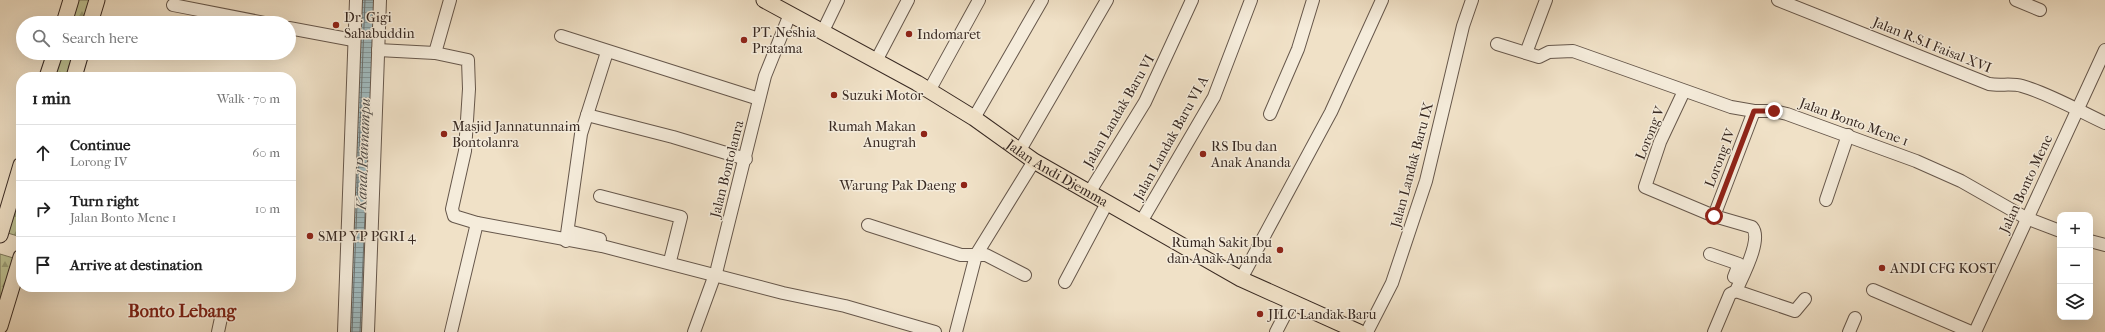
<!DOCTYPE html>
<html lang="en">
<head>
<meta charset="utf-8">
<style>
  body { margin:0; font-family:"IM FELL French Canon",serif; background:#f6f6f6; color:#222 }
  .controls { position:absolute; right:12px; bottom:12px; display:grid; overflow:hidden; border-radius:8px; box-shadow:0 4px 16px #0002 }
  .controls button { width:36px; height:36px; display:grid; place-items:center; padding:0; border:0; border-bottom:1px solid #e0e0e0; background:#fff; color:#222; font:20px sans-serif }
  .stop { position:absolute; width:12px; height:12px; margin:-9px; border:3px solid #8f2418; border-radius:50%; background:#fff }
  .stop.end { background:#8f2418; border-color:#fff; box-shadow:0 1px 4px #0008 }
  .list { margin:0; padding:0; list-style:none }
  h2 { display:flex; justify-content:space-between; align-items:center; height:52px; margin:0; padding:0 16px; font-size:17px }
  h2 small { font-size:13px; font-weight:400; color:#767676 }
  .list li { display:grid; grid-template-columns:26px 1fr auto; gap:12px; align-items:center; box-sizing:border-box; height:56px; padding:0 16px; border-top:1px solid #e0e0e0 }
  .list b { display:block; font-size:15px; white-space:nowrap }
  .list p { margin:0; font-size:13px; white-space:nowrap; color:#767676 }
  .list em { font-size:13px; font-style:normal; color:#767676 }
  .icon { flex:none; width:22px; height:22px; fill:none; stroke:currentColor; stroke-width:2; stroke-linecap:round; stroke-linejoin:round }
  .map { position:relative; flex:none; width:2105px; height:332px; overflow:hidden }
  .search { position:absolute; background:#fff; box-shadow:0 4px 16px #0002; left:16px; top:16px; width:280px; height:44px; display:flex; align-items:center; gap:10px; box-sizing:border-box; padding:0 14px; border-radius:22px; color:#767676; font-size:15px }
  .panel { position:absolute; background:#fff; box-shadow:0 4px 16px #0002; left:16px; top:72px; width:280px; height:220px; border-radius:16px }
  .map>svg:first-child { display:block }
  .forest { fill:url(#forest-firs); stroke:#7b765a }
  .water { fill:url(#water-rules); stroke:#768181 }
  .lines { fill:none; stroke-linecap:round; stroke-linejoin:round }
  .shore { stroke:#6c7271; stroke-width:1 }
  .minor-casing { stroke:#66574b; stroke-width:14 }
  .major-casing { stroke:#382922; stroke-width:17 }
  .minor { stroke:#f5ecdb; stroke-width:12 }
  .major { stroke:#f0e1c7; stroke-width:15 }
  .route { stroke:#8f2418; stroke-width:5 }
  .poi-dot { fill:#8f2418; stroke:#f5ecdb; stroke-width:1.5 }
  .labels { text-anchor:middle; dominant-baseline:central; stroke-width:3; stroke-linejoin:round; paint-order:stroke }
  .poi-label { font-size:14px; fill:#382922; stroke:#f5ecdb; text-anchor:start }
  .street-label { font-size:14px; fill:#382922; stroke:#f5ecdb }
  .water-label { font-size:15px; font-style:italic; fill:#524e4a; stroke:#f5ecdb }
  .district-label { font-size:18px; font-weight:bold; fill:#7a1f14; stroke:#f5ecdb }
</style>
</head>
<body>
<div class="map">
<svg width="2105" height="332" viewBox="0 0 2105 332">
  <defs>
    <pattern id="forest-firs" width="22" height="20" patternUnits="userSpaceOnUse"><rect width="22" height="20" fill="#bec292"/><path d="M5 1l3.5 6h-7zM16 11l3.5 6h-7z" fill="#9b9e77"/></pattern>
    <pattern id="water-rules" width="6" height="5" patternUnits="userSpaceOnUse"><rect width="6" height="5" fill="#a0bbc0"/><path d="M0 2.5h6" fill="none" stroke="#83989c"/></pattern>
  </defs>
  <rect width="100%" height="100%" fill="#f0e1c7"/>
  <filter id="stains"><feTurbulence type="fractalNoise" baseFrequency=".005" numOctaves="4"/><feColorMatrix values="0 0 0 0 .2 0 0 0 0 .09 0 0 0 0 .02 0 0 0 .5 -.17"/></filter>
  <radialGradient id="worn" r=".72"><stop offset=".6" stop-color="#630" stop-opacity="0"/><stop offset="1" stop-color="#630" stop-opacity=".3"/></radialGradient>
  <g class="forest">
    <polygon points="71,0 98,0 91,23 64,23"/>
    <polygon points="55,53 82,53 74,77 48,77"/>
    <polygon points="21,165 21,237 1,231"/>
    <polygon points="0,254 20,260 7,302 0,300"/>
  </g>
  <polygon class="water" points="361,0 378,0 364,332 348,332"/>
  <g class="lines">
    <g class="shore">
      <polyline points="352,332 365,0"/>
      <polyline points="360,332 368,144"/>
    </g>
    <g class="minor-casing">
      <g id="minor">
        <path d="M1778 0 1989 84C2000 86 2012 83 2022 86 2050 94 2079 111 2105 123"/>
        <polyline points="2016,0 2040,10"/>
        <polyline points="173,5 265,23"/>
        <polyline points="289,28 353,40"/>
        <polyline points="823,31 838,0"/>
        <polyline points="561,36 759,99"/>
        <polyline points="1497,44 1539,57 1549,52 1573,51 1731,107 1754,111 1774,111 1787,114 1916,161 1961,181 2026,218 2060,231"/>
        <polyline points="378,50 435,53 468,60 469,89 465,151 452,209 454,216 477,223 602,246 783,293 845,306 935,332"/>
        <polyline points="435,53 450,0"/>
        <polyline points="1526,53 1546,0"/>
        <polyline points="876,61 908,0"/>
        <polyline points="929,91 979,0"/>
        <path d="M1684 91 1660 142 1645 187 1714 216 1752 227C1763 239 1742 277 1736 291L1730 294 1714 332"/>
        <polyline points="1270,114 1298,49 1313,0"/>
        <polyline points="587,115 673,137 746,159"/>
        <polyline points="974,118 1042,0"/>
        <polyline points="1020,150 1107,0"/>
        <polyline points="1089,193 1145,102 1192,0"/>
        <polyline points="600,196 681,217 671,257"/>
        <polyline points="1826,200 1848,135"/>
        <polyline points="1714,216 1754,111"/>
        <polyline points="1141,222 1214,97 1251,0"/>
        <polyline points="868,225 961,255 986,255 1025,275"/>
        <polyline points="572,232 600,239"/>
        <polyline points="566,241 581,134 607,52"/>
        <polyline points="2090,241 2105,245"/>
        <polyline points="1710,254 1739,264 1734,277"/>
        <polyline points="1241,279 1331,112 1382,0"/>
        <polyline points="1065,282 1107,203"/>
        <polyline points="1873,290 1971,332"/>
        <polyline points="1736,291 1795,311 1805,299"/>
        <polyline points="218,332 221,318"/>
        <polyline points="344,332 356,0"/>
        <polyline points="368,332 380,0"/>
        <polyline points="451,332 477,223"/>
        <polyline points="694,332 717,269 765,76 790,14"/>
        <polyline points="956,332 976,255 1034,161"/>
        <polyline points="1276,332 1291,303"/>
        <polyline points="1367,332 1392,283 1426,181 1463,26 1472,0"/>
        <polyline points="1849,332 1855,318"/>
        <polyline points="1975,332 2105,50"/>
      </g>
    </g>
    <g class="major-casing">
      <g id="major">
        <path id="s1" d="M764 0 917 83 974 118 1034 161 1241 279 1359 332"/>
        <polyline points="64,23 71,0"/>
        <polyline points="90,23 97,0"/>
        <polyline points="47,77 55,53"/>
        <polyline points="74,77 81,53"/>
        <polyline points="0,235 21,165"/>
        <polyline points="0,326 21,257"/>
      </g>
    </g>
    <use href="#minor" class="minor"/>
    <use href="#major" class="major"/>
  </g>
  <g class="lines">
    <polyline class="route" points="1714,216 1754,111 1774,111"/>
  </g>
  <g class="poi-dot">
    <circle cx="336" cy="25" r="4"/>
    <circle cx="909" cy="34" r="4"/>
    <circle cx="744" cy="40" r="4"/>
    <circle cx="834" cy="95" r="4"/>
    <circle cx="444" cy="134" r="4"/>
    <circle cx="924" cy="134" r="4"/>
    <circle cx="1203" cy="154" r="4"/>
    <circle cx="964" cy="185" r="4"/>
    <circle cx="310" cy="236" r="4"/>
    <circle cx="1280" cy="250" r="4"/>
    <circle cx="1882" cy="268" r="4"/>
    <circle cx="1260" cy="314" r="4"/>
  </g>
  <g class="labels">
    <g class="poi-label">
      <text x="344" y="17">Dr. Gigi<tspan x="344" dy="16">Sahabuddin</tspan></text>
      <text x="752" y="32">PT. Neshia<tspan x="752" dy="16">Pratama</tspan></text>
      <text x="917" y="34">Indomaret</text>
      <text x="842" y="95">Suzuki Motor</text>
      <text x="452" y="126">Masjid Jannatunnaim<tspan x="452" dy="16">Bontolanra</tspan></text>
      <text x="916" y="126" text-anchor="end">Rumah Makan<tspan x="916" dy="16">Anugrah</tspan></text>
      <text x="1211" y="146">RS Ibu dan<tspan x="1211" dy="16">Anak Ananda</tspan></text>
      <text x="956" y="185" text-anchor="end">Warung Pak Daeng</text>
      <text x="318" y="236">SMP YP PGRI 4</text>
      <text x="1272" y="242" text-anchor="end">Rumah Sakit Ibu<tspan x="1272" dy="16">dan Anak Ananda</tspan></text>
      <text x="1890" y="268">ANDI CFG KOST</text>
      <text x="1268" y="314">JILC Landak Baru</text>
    </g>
    <g class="street-label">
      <text transform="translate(1932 45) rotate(22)">Jalan R.S.I Faisal XVI</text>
      <text transform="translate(1119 111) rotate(-60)">Jalan Landak Baru VI</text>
      <text transform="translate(1854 122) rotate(20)">Jalan Bonto Mene 1</text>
      <text transform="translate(1650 133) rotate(-68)">Lorong V</text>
      <text transform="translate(1171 138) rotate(-61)">Jalan Landak Baru VI A</text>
      <text transform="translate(1720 158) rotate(-69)">Lorong IV</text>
      <text transform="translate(1412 165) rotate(-75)">Jalan Landak Baru IX</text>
      <text transform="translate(727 169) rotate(-76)">Jalan Bontolanra</text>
      <text stroke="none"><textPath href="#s1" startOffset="341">Jalan Andi Djemma</textPath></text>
      <text transform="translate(2026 184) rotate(-65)">Jalan Bonto Mene</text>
    </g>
    <g class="water-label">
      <text transform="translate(363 154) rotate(-88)">Kanal Pannampu</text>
    </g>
    <g class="district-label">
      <text x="182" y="311">Bonto Lebang</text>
    </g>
  </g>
  <rect width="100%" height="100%" filter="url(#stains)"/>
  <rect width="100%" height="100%" fill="url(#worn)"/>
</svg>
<div class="controls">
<button>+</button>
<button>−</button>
<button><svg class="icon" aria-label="layers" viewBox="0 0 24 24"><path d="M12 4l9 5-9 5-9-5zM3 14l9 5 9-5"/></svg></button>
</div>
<div class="stop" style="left:1714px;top:216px"></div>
<div class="stop end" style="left:1774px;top:111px"></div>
<div class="search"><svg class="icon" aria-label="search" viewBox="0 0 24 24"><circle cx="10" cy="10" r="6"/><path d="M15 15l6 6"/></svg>Search here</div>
<section class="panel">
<h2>1 min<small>Walk · 70 m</small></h2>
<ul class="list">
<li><svg class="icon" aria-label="ahead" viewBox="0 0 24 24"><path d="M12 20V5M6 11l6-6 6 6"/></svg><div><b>Continue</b><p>Lorong IV</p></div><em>60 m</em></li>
<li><svg class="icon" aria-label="right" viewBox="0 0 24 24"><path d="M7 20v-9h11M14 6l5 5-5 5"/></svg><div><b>Turn right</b><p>Jalan Bonto Mene 1</p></div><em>10 m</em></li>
<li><svg class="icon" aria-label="arrive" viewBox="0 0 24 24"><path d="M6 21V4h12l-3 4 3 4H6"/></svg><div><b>Arrive at destination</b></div></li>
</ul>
</section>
</div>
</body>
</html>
